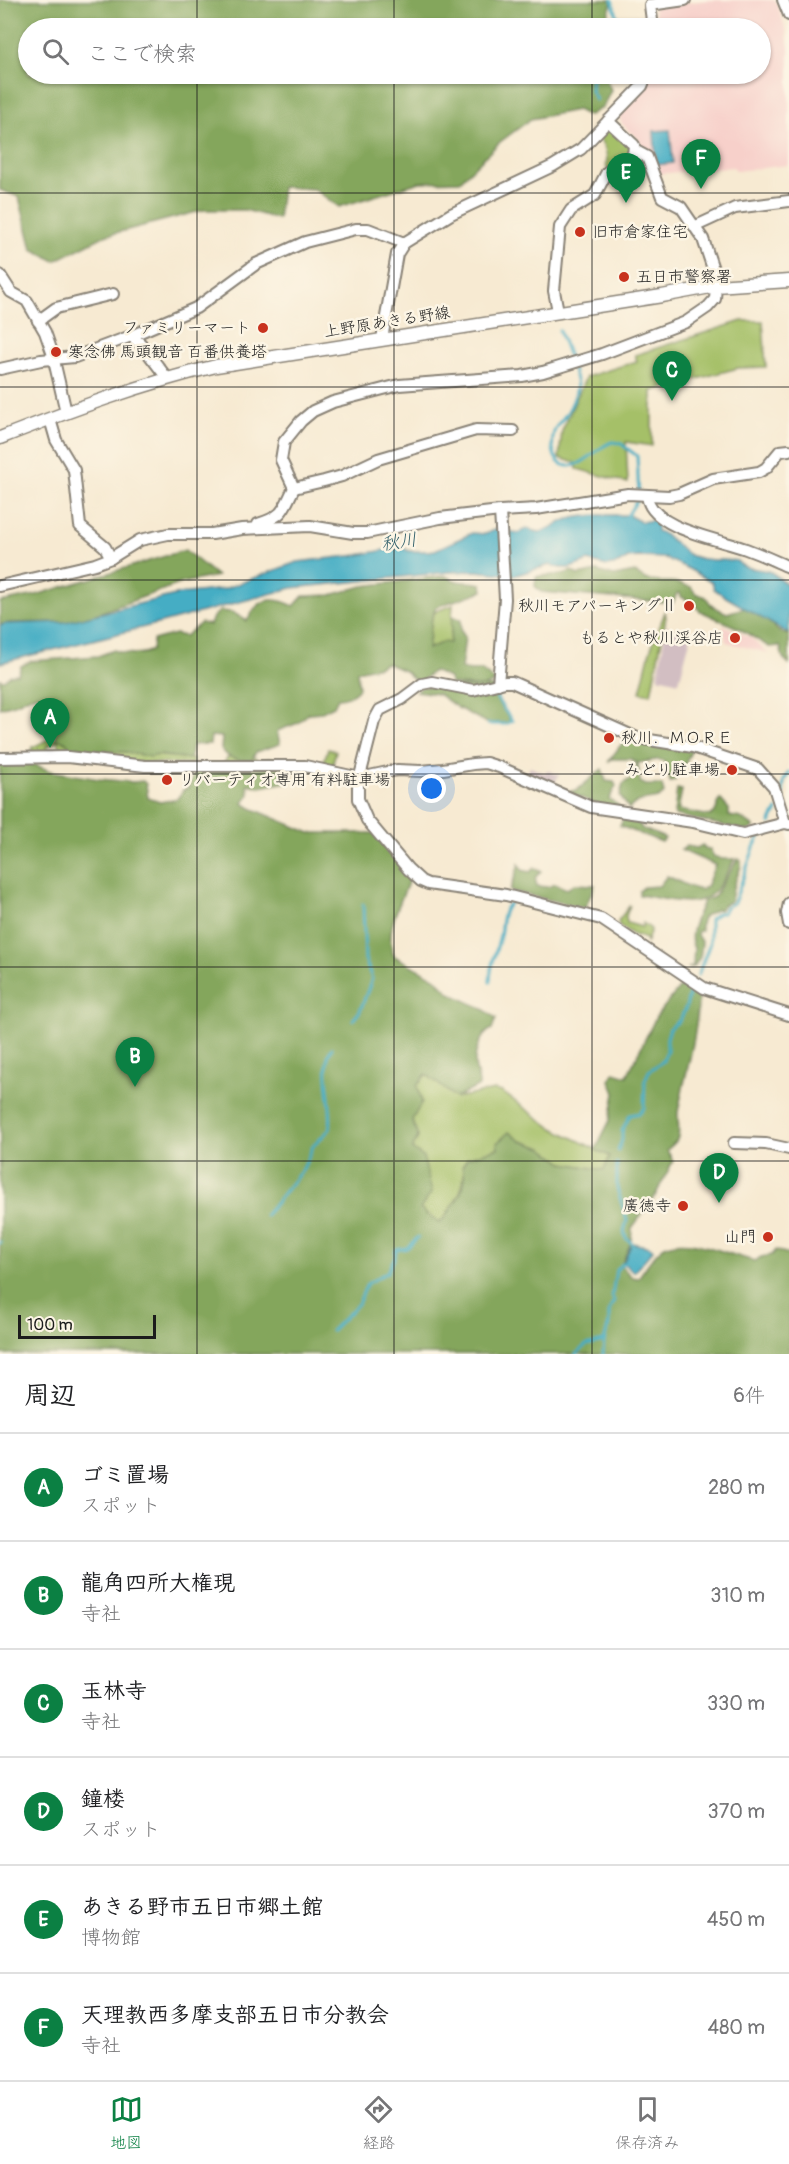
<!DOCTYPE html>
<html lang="ja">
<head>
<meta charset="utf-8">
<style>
  body { margin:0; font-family:Pangolin,"Klee One",sans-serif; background:#f2f2f2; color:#202124 }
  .scale { position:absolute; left:18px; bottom:15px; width:138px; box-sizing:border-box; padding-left:6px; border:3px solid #1c1c1c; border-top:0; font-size:16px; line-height:21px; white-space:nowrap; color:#1c1c1c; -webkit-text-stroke:4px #fcf5e5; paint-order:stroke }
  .you { position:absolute; left:432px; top:789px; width:21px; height:21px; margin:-15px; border:4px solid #fff; border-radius:50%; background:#1a73e8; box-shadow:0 0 0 9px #1a73e833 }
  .badge { display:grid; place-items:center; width:39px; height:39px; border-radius:50%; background:#0b8043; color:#fff; font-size:20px; font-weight:700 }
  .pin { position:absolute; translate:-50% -50px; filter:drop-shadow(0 2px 3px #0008) }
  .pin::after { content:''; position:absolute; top:32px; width:21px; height:18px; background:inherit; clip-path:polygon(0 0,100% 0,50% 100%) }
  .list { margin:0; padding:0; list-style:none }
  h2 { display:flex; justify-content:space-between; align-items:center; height:78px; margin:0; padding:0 24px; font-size:26px }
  h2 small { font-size:20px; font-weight:400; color:#757577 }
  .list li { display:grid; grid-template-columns:39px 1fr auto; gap:18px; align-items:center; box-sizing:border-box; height:108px; padding:0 24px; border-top:2px solid #e0e0e0 }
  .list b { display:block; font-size:22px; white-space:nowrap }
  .list p { margin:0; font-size:20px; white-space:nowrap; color:#757577 }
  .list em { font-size:20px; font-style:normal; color:#757577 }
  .icon { flex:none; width:33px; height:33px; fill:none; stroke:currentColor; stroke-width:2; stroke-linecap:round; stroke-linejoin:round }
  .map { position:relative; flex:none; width:789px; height:1354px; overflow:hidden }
  .search { position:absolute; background:#fff; box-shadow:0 2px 4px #0004; left:18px; right:18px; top:18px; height:66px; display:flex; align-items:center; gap:15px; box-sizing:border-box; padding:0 21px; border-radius:33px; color:#757577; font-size:22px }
  .sheet { height:726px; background:#fff }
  nav { display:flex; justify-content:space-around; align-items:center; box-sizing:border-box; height:84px; border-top:2px solid #e0e0e0; background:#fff; font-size:16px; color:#757577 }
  nav a { display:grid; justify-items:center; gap:3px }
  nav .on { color:#0b8043 }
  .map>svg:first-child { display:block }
  .built { fill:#f7d0ca }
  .industrial { fill:#d2bec2 }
  .green { fill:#a5c067; stroke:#606e42; stroke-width:1.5 }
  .forest { fill:#84a65c; stroke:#50613c; stroke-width:1.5 }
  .water { fill:#45adc4; stroke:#306470; stroke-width:1.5 }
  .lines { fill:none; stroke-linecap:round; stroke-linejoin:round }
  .stream { stroke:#45adc4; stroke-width:3 }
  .minor-casing { stroke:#8a8377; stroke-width:14 }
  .major-casing { stroke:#8a8377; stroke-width:15 }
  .minor { stroke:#fff; stroke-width:10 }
  .major { stroke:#fff; stroke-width:12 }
  .grid { fill:none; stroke:#1c1c1c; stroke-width:1.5; stroke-opacity:0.55 }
  .poi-dot { fill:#c8321e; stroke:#fcf5e5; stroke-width:2 }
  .labels { text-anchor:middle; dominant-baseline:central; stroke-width:5; stroke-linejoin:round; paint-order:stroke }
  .poi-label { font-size:16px; fill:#1c1c1c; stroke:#fcf5e5; text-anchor:end }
  .street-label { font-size:16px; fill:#1c1c1c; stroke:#fcf5e5 }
  .water-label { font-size:18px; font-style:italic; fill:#2e5d68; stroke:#fcf5e5 }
</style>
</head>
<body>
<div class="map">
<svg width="789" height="1354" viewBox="0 0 789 1354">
  <rect width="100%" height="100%" fill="#fcf5e5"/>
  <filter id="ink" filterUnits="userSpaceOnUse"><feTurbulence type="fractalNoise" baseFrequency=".0167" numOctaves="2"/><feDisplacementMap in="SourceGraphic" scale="12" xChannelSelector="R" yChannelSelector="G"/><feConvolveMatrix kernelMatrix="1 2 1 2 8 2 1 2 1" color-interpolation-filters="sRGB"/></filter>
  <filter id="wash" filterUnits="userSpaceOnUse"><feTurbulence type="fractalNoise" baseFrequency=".008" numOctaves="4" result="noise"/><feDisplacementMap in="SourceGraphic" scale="24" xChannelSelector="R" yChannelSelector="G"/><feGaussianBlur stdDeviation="1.35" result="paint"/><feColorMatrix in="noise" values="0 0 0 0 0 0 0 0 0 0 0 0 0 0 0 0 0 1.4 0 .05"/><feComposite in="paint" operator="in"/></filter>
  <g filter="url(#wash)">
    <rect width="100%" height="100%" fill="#f7ead2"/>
    <g class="built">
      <polygon points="707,0 774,0 777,4 786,30 789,49 789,165 736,171 733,167 657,174 653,160 646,149 641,147 639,140 622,124 619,116 650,74 760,74 760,28 656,28 654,7"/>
      <polygon points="723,625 751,638 768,653 726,642"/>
    </g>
    <g class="industrial">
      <polygon points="666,626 686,632 691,636 679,682 658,677"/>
      <polygon points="510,765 527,773 530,767 545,773 547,770 559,775 554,785 509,767"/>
    </g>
    <g class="green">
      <path d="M606 128 612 129 631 147 629 155 609 171 606 165C609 156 604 143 597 137Z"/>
      <polygon points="742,321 763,321 766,367 738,368 652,391 652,446 626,442 628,483 577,469 576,463 559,458 562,431 586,377 637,361 635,355"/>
      <polygon points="453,605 450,643 428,650 432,617 436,611"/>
      <polygon points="665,612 666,617 651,694 640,692 650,651"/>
      <path d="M49 739C61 738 70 744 80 747 86 749 82 750 89 750 124 751 158 756 193 759V764L145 763 62 754 58 741 46 747 49 753H30L33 747Z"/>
      <polygon points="328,749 336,751 333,762 334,768 224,763 227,758 233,756 251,756 259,760 271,758 280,761 288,760 323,763"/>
      <polygon points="630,905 626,916 627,923 642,927 643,923 651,929 646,944 646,939 637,935 635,936 619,925 618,921"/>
      <path d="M426 1074 456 1098 494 1090 502 1092 551 1127 610 1156 604 1170 563 1163 543 1148 521 1141 504 1138 497 1143 499 1147 464 1170C465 1192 452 1207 440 1223L420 1209 412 1149 418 1137 412 1120 422 1102 417 1086Z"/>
    </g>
    <g class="forest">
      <path d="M0 0H612C610 12 607 21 597 28H28V74H604L611 90 603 107 588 116 577 110 531 119 500 142 460 181 420 182 339 207 314 189 282 187 278 219 245 210H204L104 236 55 261 32 249 19 197 0 190Z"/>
      <polygon points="185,550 217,576 182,583 74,622 10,623 0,625 0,602 36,595"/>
      <path d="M571 571 578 575 597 571 614 576 635 572C649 584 655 581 672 582 678 582 685 586 691 587L695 593 706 597 712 606 727 613 746 607 767 620 780 632 789 635V664L783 658 780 646 769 647 740 629 700 611 691 601 681 597 680 593H677L673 603 541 592 535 586 536 577C549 573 558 578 571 571Z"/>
      <path d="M445 576C461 585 466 580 482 584L483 591 436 607 432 617 428 649 443 642 450 643 452 616 461 620V631L465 637 461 669 471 671 481 670 496 682 482 687 450 684 449 678 433 671 421 682 415 680 405 671 386 663 380 666 357 671 359 688C353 695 347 698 338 698L334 706 322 712 309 713 298 723 277 731 280 744 256 752 252 760C239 761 229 760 221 749L222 737 211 736 210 744 192 745 190 759 159 755 150 757 126 752 88 751 79 747 71 749 65 741 56 739V728L42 729V727L51 724 53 722 49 710 52 705C41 689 32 695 19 702 13 705 6 706 0 708V679L4 680 10 675 18 674 21 666 31 661 98 656 114 650C123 654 142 656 152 650L153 640 175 634 185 636 201 623 210 625 213 617 220 611 232 612 247 621C258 598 272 595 294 606L303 596 331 595 363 586Z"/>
      <polygon points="422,687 495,687 497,700 511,721 507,723 487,723 458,708 438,694 416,691"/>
      <path d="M630 738 692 749 685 765 674 766 675 781 670 782C667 754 662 759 638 763L640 782 646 785H662L664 793C656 805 642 793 629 809L620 796 623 784 636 775V761L632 762V759H612L608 762 620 746Z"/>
      <path d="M0 761H26L50 771 99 779 133 782 143 781 146 784 148 798 160 802 177 799 184 789 188 788 194 773 179 771 291 767 292 776 287 782 260 787 248 784 249 795 243 803 251 808 310 833H374L410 877C402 901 383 930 394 956L435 978 450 993 483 1009 496 1018 492 1029C481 1034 475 1051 475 1062 475 1070 479 1078 479 1086L456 1098 426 1074 417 1086 422 1102 412 1120 418 1137 412 1149 423 1157 432 1192 420 1209 440 1223C451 1209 472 1185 462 1166L467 1158 498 1148 497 1143 509 1132 521 1141 543 1148 563 1163 604 1170 610 1156 595 1150 610 1120 615 1093 610 1080 614 1072 627 1076 656 1017 680 987C686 985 693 989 698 993 699 1034 685 1073 678 1112 677 1121 681 1131 677 1140 675 1143 670 1147 667 1150L673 1161 654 1198 632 1228 631 1242 621 1266 632 1277 638 1278C645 1269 654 1252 665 1246 688 1234 730 1256 755 1261L761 1257 772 1255 776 1250 789 1254V1354H0Z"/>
      <polygon points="602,769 606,781 614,782 616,786 609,799 621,807 599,805 567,792 577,790"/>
      <polygon points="677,789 682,790 678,810 710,816 715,812 720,799 729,809 729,816 741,818 754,827 748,831 675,815 674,813"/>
      <polygon points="625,815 639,817 641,828 665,838 662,842 620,826"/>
      <path d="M702 845 705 849H710L713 856 722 859H735C728 869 722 885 712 894 695 910 659 897 639 895V891L644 887 659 886 667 876C680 881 688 888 701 890L707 885 715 865 681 850 687 846 697 848Z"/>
      <path d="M738 859 741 860V866L733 888 731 901 723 905 719 910 717 909C707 916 700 913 701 931H698L697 935 702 943 700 957 694 967 688 968 693 966 694 948C686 935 698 915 703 901L714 897Z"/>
      <polygon points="519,864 522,870 530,872 534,868 541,871 535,878 537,886 548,887 555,884 567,889 574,884 595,885 585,908 510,891"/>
    </g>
    <g class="water">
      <polygon points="670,130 673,163 656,165 654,131"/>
      <path d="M599 515H628L641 522 653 520 657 522V531C667 533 679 548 688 554 702 562 722 559 737 561 744 570 758 568 768 571 777 574 781 582 789 585V634L726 597 714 589 712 582 685 567 665 558 639 557 628 558 618 564 607 566 588 561 570 568H560L550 565 516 575 476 571 450 572 292 588 165 622 0 663V626L4 624 65 622 179 594 224 589 297 562 358 555 401 547 409 551H428L435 550 472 533 486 534 496 529 518 533 527 528C544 538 551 525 566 520 576 516 589 516 599 515Z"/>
      <polygon points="632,1243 650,1247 653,1250 635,1271 632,1271 623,1263"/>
    </g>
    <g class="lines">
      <g class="stream">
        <polyline points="612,0 621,28"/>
        <polyline points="592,74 591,91 596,100"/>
        <path d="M559 330C563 341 578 379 577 387 576 395 571 407 567 413 563 420 556 424 554 432 551 444 552 465 568 466 585 466 597 447 612 442L620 443 637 456 639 497 627 516"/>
        <polyline points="488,724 506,724 512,721 497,699 496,688"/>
        <polyline points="782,798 784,781 789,772"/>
        <polyline points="770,823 777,810"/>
        <polyline points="698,975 710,943 710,919 718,913 723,913 726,907 734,903 755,845 762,832"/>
        <path d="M490 982C490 967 495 954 499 940 503 927 499 914 510 903"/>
        <polyline points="353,1020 360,1011 372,979 365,959 363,904"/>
        <polyline points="618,1151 622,1140 622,1131 630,1115 640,1113 644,1108 645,1080 649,1071 663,1061 667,1050 667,1038 670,1028 680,1020 686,1007 690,991"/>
        <polyline points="617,1163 617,1188 627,1221 624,1231 626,1238 632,1243"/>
        <path d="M265 1216 303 1169 313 1146 330 1129C334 1106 319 1065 332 1048"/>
        <polyline points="0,1243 1,1242"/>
        <polyline points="331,1331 358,1304 367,1284 387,1272 395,1257 396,1250 407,1248 418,1237"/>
        <polyline points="576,1354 586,1345 604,1341"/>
        <polyline points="603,1354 604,1341 609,1324 609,1311 614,1301 612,1296 616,1270 623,1263"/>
      </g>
    </g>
  </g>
  <g filter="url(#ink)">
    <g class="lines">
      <g class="minor-casing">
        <g id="minor">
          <polyline points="783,0 789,15"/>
          <polyline points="653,28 650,5 685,0"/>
          <polyline points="696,226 735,208 789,201"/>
          <polyline points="0,275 11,292 27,301 45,332 52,352 66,412"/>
          <polyline points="558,311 554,291 560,227 571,210 595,195 607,172 633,155 634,145 608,121"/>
          <polyline points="38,321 56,308 113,294"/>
          <polyline points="131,336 141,344 167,378"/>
          <polyline points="382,339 397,254 404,243 451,214 553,166 581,149 642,86 647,74"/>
          <polyline points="0,369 41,360 75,357 131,336 196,308 256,264 305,242 356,229 368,229 404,243"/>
          <polyline points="50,419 56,440 74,470 80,526 105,547 111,558"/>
          <polyline points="294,488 324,481 342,476 378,459 476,430 513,431"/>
          <path d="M647 496C651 529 719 539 746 549 760 554 775 561 789 567"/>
          <path d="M258 524C284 516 283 510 294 488L281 460 284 442 301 421 313 411 333 402 399 385 522 376 543 372 602 354 686 322 708 307 715 299 716 286 715 275 703 239 681 207 662 197 647 157 634 150"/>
          <polyline points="0,586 95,564 111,558 140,540 168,534 212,534 242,529 310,526 353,533 367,533 440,518 500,511 536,509 628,494 669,496 679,494 713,479 759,472 766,468 780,451 789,450"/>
          <polyline points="498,684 505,599 500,511"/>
          <polyline points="0,758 68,757 145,766 305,766 360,778 397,770 421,771 443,769 473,764 486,763 499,767 591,807 693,822 743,834 785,823 789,824"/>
          <polyline points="785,823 774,787 758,769 693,747 637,738 512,682 505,682 473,690 432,682 422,684 402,699 380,710 374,721 358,784 358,799 367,820 408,869 421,881 428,884 506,895 601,919 704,988 789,1015"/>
          <polyline points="789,903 787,913 789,924"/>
          <polyline points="734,1143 766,1144 789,1149"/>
        </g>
      </g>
      <g class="major-casing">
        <path id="major" d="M0 438C71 410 141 384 216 366L662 296 716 286 789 281"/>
      </g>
      <use href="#minor" class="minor"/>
      <use href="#major" class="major"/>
    </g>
  </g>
  <path class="grid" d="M197 0V28M394 0V28M592 0V28M197 74V1354M394 74V1354M592 74V1354M0 193H789M0 387H789M0 580H789M0 774H789M0 967H789M0 1161H789"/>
  <g class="poi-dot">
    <circle cx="580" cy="232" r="6"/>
    <circle cx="624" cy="277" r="6"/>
    <circle cx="263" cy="328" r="6"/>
    <circle cx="56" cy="352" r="6"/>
    <circle cx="689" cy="606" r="6"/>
    <circle cx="735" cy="638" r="6"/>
    <circle cx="609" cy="738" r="6"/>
    <circle cx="732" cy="770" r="6"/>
    <circle cx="167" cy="780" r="6"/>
    <circle cx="683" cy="1206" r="6"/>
    <circle cx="768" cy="1237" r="6"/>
  </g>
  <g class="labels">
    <g class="poi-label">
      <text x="592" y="232" text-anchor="start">旧市倉家住宅</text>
      <text x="636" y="277" text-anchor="start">五日市警察署</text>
      <text x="251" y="328">ファミリーマート</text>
      <text x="68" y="352" text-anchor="start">寒念佛 馬頭観音 百番供養塔</text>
      <text x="677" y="606">秋川モアパーキングⅡ</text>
      <text x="723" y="638">もるとや秋川渓谷店</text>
      <text x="621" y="738" text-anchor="start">秋川．ＭＯＲＥ</text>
      <text x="720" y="770">みどり駐車場</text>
      <text x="179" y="780" text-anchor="start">リバーティオ専用 有料駐車場</text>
      <text x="671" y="1206">廣徳寺</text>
      <text x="756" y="1237">山門</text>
    </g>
    <g class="street-label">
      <text transform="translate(387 322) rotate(-9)">上野原あきる野線</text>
    </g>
    <g class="water-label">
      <text transform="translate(399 542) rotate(-8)">秋川</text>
    </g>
  </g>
</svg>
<div class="scale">100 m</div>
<div class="you"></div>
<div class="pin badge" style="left:50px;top:748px">A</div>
<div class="pin badge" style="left:135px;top:1087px">B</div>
<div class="pin badge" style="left:672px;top:401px">C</div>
<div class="pin badge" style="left:719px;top:1203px">D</div>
<div class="pin badge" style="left:626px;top:203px">E</div>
<div class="pin badge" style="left:701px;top:189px">F</div>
<div class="search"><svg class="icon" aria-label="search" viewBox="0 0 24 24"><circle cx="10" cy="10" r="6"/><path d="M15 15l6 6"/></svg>ここで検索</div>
</div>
<section class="sheet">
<h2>周辺<small>6件</small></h2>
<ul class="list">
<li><span class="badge">A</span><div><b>ゴミ置場</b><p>スポット</p></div><em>280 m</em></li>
<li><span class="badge">B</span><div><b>龍角四所大権現</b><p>寺社</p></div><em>310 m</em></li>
<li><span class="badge">C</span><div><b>玉林寺</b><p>寺社</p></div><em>330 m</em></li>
<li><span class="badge">D</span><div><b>鐘楼</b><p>スポット</p></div><em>370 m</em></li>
<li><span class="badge">E</span><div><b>あきる野市五日市郷土館</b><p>博物館</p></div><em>450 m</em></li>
<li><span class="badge">F</span><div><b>天理教西多摩支部五日市分教会</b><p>寺社</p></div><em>480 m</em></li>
</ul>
</section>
<nav>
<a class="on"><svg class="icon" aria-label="map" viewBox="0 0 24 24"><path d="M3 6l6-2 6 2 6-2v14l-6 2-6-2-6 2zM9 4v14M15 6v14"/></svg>地図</a>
<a><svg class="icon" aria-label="directions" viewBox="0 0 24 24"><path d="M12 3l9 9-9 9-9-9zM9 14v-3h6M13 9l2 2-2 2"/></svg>経路</a>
<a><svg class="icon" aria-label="saved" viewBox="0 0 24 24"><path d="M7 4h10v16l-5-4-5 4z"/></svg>保存済み</a>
</nav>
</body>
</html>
